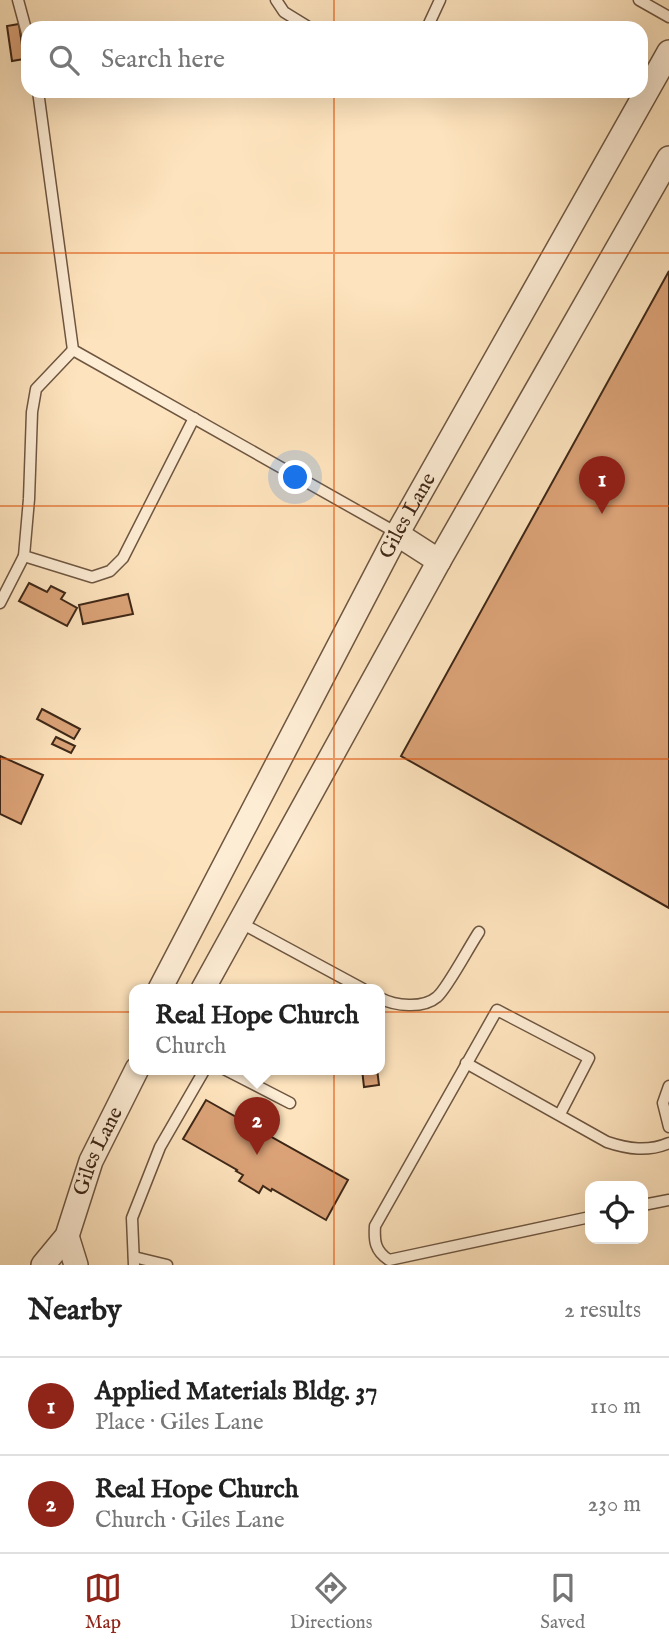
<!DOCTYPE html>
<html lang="en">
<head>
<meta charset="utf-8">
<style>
  body { margin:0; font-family:"IM FELL English",serif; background:#f6f6f6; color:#222 }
  .controls { position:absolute; right:21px; bottom:21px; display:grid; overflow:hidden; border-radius:14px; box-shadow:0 7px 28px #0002 }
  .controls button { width:63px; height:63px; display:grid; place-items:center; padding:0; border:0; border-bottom:2px solid #e0e0e0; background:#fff; color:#222; font:35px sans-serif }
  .you { position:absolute; left:296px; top:478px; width:24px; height:24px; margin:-18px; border:5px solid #fff; border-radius:50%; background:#1a73e8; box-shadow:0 0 0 10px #1a73e833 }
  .badge { display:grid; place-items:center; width:46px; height:46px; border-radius:50%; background:#8f2418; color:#fff; font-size:23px; font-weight:700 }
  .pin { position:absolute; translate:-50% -58px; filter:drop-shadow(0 2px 4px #0008) }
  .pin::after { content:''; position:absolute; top:37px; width:24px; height:21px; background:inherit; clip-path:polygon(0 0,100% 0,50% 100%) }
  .popup { position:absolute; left:129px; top:984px; width:256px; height:91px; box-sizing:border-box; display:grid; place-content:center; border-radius:14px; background:#fff; filter:drop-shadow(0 2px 5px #0005); font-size:23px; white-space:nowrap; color:#767676 }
  .popup b { font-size:26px; color:#222 }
  .popup::after { content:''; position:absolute; left:50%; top:100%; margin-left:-14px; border:14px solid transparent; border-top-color:#fff }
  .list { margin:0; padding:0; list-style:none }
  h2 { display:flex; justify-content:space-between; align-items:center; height:91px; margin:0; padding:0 28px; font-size:30px }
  h2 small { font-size:23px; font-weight:400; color:#767676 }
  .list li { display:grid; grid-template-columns:46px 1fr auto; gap:21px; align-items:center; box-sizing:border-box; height:98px; padding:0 28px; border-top:2px solid #e0e0e0 }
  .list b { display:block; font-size:26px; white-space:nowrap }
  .list p { margin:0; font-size:23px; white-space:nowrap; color:#767676 }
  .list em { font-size:23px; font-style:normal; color:#767676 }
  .icon { flex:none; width:38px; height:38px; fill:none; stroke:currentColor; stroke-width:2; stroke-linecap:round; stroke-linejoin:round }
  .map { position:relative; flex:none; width:669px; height:1265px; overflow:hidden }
  .search { position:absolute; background:#fff; box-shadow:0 7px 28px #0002; left:21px; right:21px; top:21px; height:77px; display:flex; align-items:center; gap:18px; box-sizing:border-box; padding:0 24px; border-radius:21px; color:#767676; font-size:26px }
  .sheet { height:287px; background:#fff }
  nav { display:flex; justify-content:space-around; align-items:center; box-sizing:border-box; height:98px; border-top:2px solid #e0e0e0; background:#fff; font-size:19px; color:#767676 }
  nav a { display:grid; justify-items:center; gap:4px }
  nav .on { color:#8f2418 }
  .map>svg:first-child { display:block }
  .building { fill:#dca378; stroke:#3e2717; stroke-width:2 }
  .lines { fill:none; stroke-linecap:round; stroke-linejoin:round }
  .service-casing { stroke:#6e5641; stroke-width:13 }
  .tertiary-casing { stroke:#6e5641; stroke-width:26 }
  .service { stroke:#feedd5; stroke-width:10 }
  .tertiary { stroke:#feedd5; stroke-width:23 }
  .grid { fill:none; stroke:#e0560d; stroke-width:2; stroke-opacity:0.55 }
  .labels { text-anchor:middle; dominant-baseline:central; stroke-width:7; stroke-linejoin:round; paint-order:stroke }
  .street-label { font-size:21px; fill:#3e2717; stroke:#feedd5 }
</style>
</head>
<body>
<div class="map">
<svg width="669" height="1265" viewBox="0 0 669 1265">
  <rect width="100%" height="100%" fill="#fee4be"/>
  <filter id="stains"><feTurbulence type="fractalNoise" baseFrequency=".00286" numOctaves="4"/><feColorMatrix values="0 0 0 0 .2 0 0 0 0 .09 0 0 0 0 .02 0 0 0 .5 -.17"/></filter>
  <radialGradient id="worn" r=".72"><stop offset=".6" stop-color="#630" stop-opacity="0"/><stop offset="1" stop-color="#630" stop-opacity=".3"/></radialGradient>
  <g class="building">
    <polygon points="19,24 24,59 12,61 7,26"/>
    <polygon points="669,271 669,908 401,756"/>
    <polygon points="29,583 47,592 51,586 65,593 61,599 77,608 67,626 19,601"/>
    <polygon points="128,594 133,614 83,624 79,605"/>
    <polygon points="42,709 80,729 74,739 37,719"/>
    <polygon points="56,737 75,746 71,753 52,744"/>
    <polygon points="0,756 43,775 21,824 0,814"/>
    <polygon points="362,1069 377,1069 379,1085 364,1087"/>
    <polygon points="206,1100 348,1180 326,1220 272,1189 271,1191 263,1186 259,1193 239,1181 243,1175 236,1171 237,1170 183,1139"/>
  </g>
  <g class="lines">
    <g class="service-casing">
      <g id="service">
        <polyline points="18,0 28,37"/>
        <polyline points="276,0 284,12 310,28"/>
        <polyline points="639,0 669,17"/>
        <polyline points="427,28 440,0"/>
        <polyline points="38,91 73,350 397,533"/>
        <polyline points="73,350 36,389 32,412 29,499 24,556 92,577 110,571 123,558 194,418"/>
        <polyline points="0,603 24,556"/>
        <polyline points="241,923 363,989"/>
        <path d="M380 998C395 1006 423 1009 437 997 447 989 470 945 479 932"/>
        <path d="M466 1063 607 1142C628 1149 648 1152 669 1143"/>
        <polyline points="224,1069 290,1103"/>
        <polyline points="669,1086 663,1103 669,1127"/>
        <path d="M560 1114 589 1058 497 1010 375 1226C374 1241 375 1251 389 1260L590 1217"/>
        <polyline points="643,1205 669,1200"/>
        <polyline points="134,1257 167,1265"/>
        <polyline points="134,1265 132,1218 160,1147 205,1069"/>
      </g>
    </g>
    <g class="tertiary-casing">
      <g id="tertiary">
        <polyline points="397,534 439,561"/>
        <path id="s1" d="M160 989 397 534 669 52"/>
        <polyline points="203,989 439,561 669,158"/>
        <polyline points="67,1236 76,1265"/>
        <path id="s2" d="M43 1265 67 1236 91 1161 137 1069"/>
      </g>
    </g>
    <use href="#service" class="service"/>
    <use href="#tertiary" class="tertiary"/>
  </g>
  <path class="grid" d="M334 0V28M334 91V1265M0 253H669M0 506H669M0 759H669M0 1012H669"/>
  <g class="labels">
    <g class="street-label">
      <text stroke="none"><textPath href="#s1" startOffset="534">Giles Lane</textPath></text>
      <text stroke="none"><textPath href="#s2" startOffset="128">Giles Lane</textPath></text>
    </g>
  </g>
  <rect width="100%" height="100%" filter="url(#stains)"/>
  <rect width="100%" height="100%" fill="url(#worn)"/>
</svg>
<div class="controls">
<button><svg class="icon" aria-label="locate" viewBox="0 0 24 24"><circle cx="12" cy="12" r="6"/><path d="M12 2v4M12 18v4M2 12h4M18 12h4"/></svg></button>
</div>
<div class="you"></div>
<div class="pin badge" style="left:602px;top:514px">1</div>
<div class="pin badge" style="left:257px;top:1155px">2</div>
<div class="popup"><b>Real Hope Church</b>Church</div>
<div class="search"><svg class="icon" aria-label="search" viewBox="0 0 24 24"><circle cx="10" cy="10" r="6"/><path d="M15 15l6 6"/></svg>Search here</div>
</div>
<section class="sheet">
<h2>Nearby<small>2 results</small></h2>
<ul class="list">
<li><span class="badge">1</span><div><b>Applied Materials Bldg. 37</b><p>Place · Giles Lane</p></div><em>110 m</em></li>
<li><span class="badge">2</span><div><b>Real Hope Church</b><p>Church · Giles Lane</p></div><em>230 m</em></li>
</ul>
</section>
<nav>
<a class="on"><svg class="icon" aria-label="map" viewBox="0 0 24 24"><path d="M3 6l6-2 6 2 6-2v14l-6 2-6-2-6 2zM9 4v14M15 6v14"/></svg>Map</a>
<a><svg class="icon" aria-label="directions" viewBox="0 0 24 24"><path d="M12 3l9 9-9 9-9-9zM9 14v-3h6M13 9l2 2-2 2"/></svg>Directions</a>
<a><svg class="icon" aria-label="saved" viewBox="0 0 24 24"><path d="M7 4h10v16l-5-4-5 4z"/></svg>Saved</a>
</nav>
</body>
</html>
